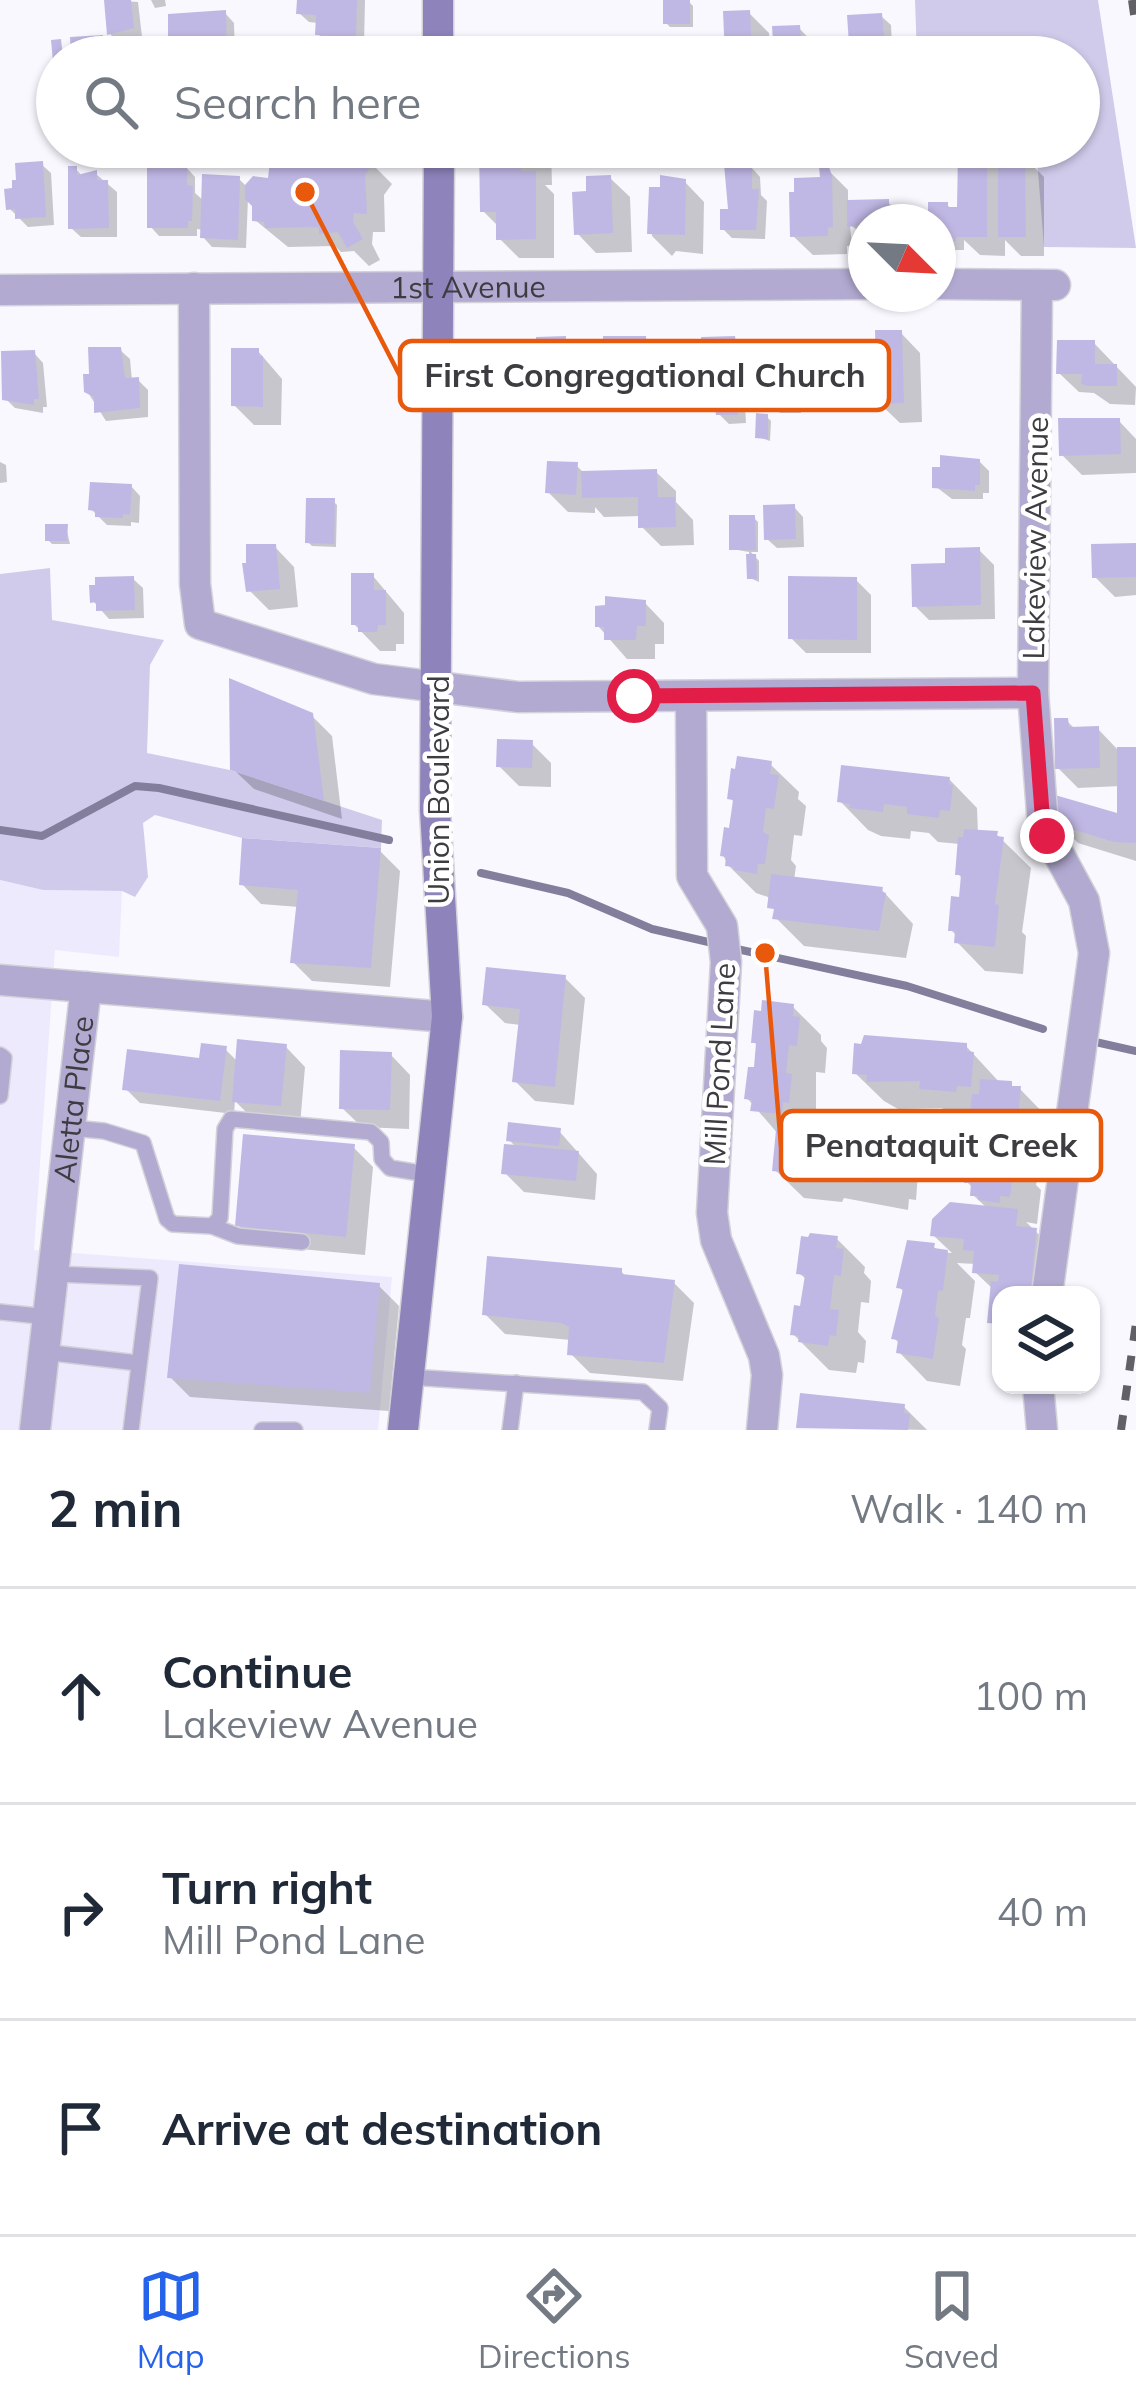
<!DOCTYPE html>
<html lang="en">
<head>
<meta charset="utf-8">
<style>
  body { margin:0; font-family:Mulish,sans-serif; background:#f6f6f7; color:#1f2937 }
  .controls { position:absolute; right:36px; bottom:36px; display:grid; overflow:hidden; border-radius:24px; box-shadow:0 3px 9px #0004 }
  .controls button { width:108px; height:108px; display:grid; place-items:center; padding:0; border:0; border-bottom:3px solid #e0e1e3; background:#fff; color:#1f2937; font:60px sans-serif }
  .compass { position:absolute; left:848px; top:204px; width:108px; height:108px; border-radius:50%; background:#fff; box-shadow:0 3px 9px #0004; rotate:114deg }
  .stop { position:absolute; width:36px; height:36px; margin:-27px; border:9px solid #e11d48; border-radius:50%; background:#fff }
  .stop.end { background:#e11d48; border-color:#fff; box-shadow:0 3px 12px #0008 }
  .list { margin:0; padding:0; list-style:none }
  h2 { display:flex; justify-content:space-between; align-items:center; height:156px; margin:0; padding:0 48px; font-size:51px }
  h2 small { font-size:39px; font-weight:400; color:#747a83 }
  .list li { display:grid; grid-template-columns:78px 1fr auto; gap:36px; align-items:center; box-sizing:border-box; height:216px; padding:0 48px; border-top:3px solid #e0e1e3 }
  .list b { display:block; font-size:45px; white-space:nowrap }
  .list p { margin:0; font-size:39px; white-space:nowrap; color:#747a83 }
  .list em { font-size:39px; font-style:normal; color:#747a83 }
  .icon { flex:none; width:66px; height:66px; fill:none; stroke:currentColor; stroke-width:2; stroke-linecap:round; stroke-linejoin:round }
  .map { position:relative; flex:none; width:1136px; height:1430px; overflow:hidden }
  .search { position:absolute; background:#fff; box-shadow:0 3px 9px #0004; left:36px; right:36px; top:36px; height:132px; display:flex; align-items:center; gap:30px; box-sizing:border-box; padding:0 42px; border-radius:66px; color:#747a83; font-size:45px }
  .sheet { height:804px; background:#fff }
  nav { display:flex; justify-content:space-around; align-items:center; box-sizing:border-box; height:168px; border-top:3px solid #e0e1e3; background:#fff; font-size:33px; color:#747a83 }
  nav a { display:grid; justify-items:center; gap:6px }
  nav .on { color:#2563eb }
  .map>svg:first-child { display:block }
  .built { fill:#eeeafd }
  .green { fill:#d1cbeb }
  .shadow { fill:#0003 }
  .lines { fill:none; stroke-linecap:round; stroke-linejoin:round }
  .stream { stroke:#847e9d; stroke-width:8 }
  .building { fill:#c0b8e4 }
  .lane-casing { stroke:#d3d2d9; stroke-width:18 }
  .street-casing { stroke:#d3d2d9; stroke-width:33 }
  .secondary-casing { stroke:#d3d2d9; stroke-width:33 }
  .lane { stroke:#b2aad1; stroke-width:15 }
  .street { stroke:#b2aad1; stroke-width:30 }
  .secondary { stroke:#8f83bb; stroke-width:30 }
  .rail { stroke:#616065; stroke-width:8; stroke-dasharray:15 15; stroke-linecap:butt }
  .route { stroke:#e11d48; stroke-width:15 }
  .labels { text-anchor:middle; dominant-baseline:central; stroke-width:9; stroke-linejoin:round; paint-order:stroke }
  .street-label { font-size:30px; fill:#3d3c41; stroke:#fff }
  .leader { fill:none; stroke:#e8590c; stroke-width:4.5 }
  .callout-dot { fill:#e8590c; stroke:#fff; stroke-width:4.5 }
  .callout { fill:#fff; stroke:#e8590c; stroke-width:4.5 }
  .callout-label { font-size:33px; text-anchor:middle; font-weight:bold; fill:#3d3c41 }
</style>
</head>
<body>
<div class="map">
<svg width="1136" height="1430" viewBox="0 0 1136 1430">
  <rect width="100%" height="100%" fill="#f9f8ff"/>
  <polygon class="built" points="0,880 43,890 122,891 119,957 55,950 34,1250 392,1277 378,1430 0,1430"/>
  <g class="green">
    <polygon points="915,0 1098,0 1136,248 1044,247 1036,147 1079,147 1079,57 917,57"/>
    <polygon points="50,568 52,620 164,640 150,665 147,753 230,770 382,820 381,848 242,838 155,815 143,823 148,877 135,897 122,891 43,890 0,880 0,574"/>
  </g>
  <g class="shadow">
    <polygon points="107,0 138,2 142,37 119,43 110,34"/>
    <polygon points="151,0 165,0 166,6 155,8"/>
    <polygon points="300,0 365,0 364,45 328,43 318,34 318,23 309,22 299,13"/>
    <polygon points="689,2 693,6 693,27 670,27 666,23"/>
    <polygon points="225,13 234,23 235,57 181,57 171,48"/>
    <polygon points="749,13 769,33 770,57 728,57"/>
    <polygon points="881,16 891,25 892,46 861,52 852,43"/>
    <polygon points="799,28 818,48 819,57 774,57"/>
    <polygon points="101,38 111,47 112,57 74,57"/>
    <polygon points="272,147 383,147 358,150 392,184 384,195 385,232 373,232 372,244 380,260 369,266 354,251 341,252 335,246 288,247 255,220 255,205 248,198 246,248 212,247 203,237 203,230 197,229 197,236 159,236 150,226 186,167 195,177 195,193 204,201 239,179 247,187 271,181 280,155"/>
    <polygon points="482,147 551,147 552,185 545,185 554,194 554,258 519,258 499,238 499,227 483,211"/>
    <polygon points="986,156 1001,171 1024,157 1044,177 1044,256 1021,256 1005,240 1005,256 980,255 964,240 964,250 938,250 938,222 926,222 947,205 960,216"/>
    <polygon points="41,164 51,173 54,225 28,227 9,208 15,191"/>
    <polygon points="751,167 760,177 761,195 767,201 765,239 732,238 723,229"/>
    <polygon points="76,169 83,177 96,174 117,192 117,237 81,237 71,228"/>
    <polygon points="828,170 848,190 848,203 888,202 897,212 897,222 866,222 866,242 865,235 850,225 852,246 847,246 847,254 813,255 793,236"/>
    <polygon points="610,178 630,197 632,252 596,253 577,233 590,194"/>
    <polygon points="685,182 704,202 703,254 676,251 672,256 652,236 652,190"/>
    <polygon points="901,333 920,353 922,422 900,423 875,399 849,398 829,379 866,346 879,358"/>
    <polygon points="564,339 574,349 573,406 549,406 532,381"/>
    <polygon points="645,339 658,359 655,405 633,405 633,410 624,410 614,401 613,371 606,364"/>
    <polygon points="734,339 744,349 750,368 752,405 745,405 746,423 729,424 719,414 712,370 705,363"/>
    <polygon points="1094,343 1136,387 1135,405 1110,404 1094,393 1079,392 1059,373"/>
    <polygon points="808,347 818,356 817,386 807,386 801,392 801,413 780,413 770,404"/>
    <polygon points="120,350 130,359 132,381 138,380 148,390 148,417 106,421 87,391"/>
    <polygon points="258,351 282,379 281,425 254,425 234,405"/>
    <polygon points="34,353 43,363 47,407 43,407 43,413 15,408 5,398"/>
    <polygon points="767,417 771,421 770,441 758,437"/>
    <polygon points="1119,421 1136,439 1136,473 1082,475 1062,455"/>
    <polygon points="979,461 989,471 989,493 983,493 983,499 952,499 935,486"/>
    <polygon points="0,462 6,465 7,482 0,483"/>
    <polygon points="576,465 585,474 656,472 676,491 676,502 693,520 694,545 661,546 641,526 641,516 604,517 595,507 595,513 568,512 548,492"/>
    <polygon points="131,486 140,496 139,523 131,522 131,526 107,525 91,509"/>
    <polygon points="333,501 337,505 336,547 312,546 308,542"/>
    <polygon points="794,507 803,517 804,547 777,548 767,539"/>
    <polygon points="754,518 758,522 758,552 751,552 759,561 759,582 750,578 749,552 732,549"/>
    <polygon points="66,527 70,544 52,544 48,540"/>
    <polygon points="1136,546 1136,595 1115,597 1095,577"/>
    <polygon points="275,547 294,567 298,607 269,610 249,590"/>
    <polygon points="979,550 994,565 995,619 929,620 914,605"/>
    <polygon points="373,576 404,613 404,644 396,644 396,651 380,651 354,624"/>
    <polygon points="133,579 143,588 144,618 109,619 93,601"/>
    <polygon points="856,580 871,595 871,653 806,653 791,638"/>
    <polygon points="645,603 664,623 664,644 655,644 655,659 627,659 598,626"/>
    <polygon points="311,715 332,736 342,819 254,789 233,769"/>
    <polygon points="1067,721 1076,730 1098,729 1118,750 1136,750 1136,861 1078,843 1058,823 1120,817 1120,786 1078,788 1058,768"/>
    <polygon points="531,743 551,763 551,787 519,786 499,766"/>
    <polygon points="770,764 799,792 798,799 806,806 802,836 794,835 791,860 796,866 794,880 881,889 913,924 906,958 804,946 776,918 771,898 756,893 728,865 723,855 735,803 730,798"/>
    <polygon points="949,779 977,808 978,833 996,834 1031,868 1022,932 1026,936 1023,974 985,971 957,942 957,936 951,930 962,900 963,879 958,874 960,844 938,842 929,833 911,831 910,839 881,836 868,830 840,801"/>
    <polygon points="380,851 400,871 390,987 312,981 293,962 299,907 261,904 242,884"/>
    <polygon points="565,978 585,998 574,1105 535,1101 515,1081 521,1025 505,1023 485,1004"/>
    <polygon points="793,1007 821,1035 821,1041 827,1048 825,1073 816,1072 816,1131 831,1141 879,1140 890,1145 918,1174 916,1200 909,1199 908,1210 844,1198 842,1202 804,1198 775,1170 779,1135 747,1098 756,1071 759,1047 754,1042"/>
    <polygon points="966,1046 1001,1084 1020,1089 1048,1118 1036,1185 1041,1190 1037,1224 1026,1222 1064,1259 1060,1295 1001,1295 1001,1333 990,1321 993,1289 975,1272 976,1264 957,1263 975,1281 970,1318 966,1318 962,1345 966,1349 960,1386 927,1381 899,1352 900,1344 894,1338 905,1293 899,1287 933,1246 939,1252 952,1253 933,1235 988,1209 973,1195 973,1188 967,1182 979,1134 971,1127 972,1118 951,1116 942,1108 898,1109 884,1101 855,1073"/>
    <polygon points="286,1047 305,1067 300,1125 254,1120 235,1101 234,1114 140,1103 125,1088 225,1049 238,1062"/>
    <polygon points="391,1055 410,1075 409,1129 362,1127 342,1108"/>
    <polygon points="559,1131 597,1174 595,1200 524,1192 504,1172 517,1148 509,1140"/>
    <polygon points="353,1147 373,1167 365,1255 258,1245 238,1225"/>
    <polygon points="837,1239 865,1267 864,1273 871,1281 869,1303 861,1302 858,1332 866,1341 864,1363 858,1362 856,1373 829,1370 793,1334 803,1310 807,1280 799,1273"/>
    <polygon points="621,1271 627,1278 674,1283 694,1303 683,1381 590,1373 570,1353 571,1340 505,1334 485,1314"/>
    <polygon points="379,1286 399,1306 389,1411 190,1397 170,1377"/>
    <polygon points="904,1407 927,1430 799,1427"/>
  </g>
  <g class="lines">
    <g class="stream">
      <polyline points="0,830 42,836 135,786 159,788 389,840"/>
      <polyline points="481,873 568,893 652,929 717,944"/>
      <polyline points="732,948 907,986 1043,1029"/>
      <polyline points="1091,1041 1136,1051"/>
    </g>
  </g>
  <g class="building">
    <polygon points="104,0 131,0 134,28 107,35"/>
    <polygon points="297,0 357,0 356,37 315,35 316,15 296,14"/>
    <rect x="663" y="0" width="27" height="24"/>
    <polygon points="226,10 227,55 192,56 192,48 168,49 168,14"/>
    <polygon points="750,10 752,57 725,57 723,11"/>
    <polygon points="882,13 884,37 849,44 847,15"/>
    <polygon points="800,25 802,57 774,57 772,26"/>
    <polygon points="103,35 104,57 71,57 70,37"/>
    <polygon points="61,39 63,57 53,62 51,40"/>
    <polygon points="48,74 57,74 57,105 47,101"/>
    <polygon points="301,147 338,147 338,152 371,155 374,162 365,175 367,214 354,213 353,222 363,239 347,248 338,232 319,234 319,227 265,228 264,222 252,221 252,206 245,199 245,185 253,176 268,178 271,152 301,152"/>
    <polygon points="479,147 533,147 533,166 520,166 521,171 536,171 536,239 496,240 496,212 480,212"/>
    <polygon points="958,153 987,153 987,237 956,237 956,241 938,242 938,222 923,222 923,215 928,215 928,202 948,202 948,207 957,207"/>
    <polygon points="998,154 1025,154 1026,237 998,237"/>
    <polygon points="147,159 187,164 187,185 193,186 192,221 188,221 188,228 147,228"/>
    <polygon points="43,161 46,217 15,219 15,209 6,210 4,189 12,188 12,180 16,180 15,163"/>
    <polygon points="724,164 752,164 752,189 759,189 756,230 720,230 720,209 728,209"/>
    <polygon points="68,166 77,166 77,175 97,170 97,180 108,180 109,228 68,229"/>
    <polygon points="819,167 829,167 832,176 833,227 828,228 828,236 790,237 789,192 794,192 794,178 820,177"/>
    <polygon points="202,174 240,176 238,240 200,238"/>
    <polygon points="611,175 613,233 574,235 572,192 586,191 586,176"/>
    <polygon points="660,175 686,179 685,235 647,234 649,187 660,187"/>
    <polygon points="889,199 889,222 847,227 847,200"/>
    <polygon points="875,330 902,330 904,403 877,404"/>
    <polygon points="566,336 565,397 536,398 536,382 529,382 528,365 536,365 536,337"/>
    <polygon points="603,336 646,336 647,346 650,346 647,397 625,397 625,402 611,402 610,366 603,366"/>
    <polygon points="735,336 738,356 742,355 743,397 737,397 738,415 716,415 708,364 702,364 701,337"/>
    <polygon points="1057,340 1095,340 1095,364 1117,364 1117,386 1088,386 1081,384 1082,374 1056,374"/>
    <polygon points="88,347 121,347 125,378 139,377 140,408 94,413 94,397 84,392 83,374 89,374"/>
    <polygon points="231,348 259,348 259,356 263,356 263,407 231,406"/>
    <polygon points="35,350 39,399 34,399 34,405 2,400 1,351"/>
    <polygon points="756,413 768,414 768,439 755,438"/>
    <polygon points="1058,418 1120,418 1121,454 1059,456"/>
    <polygon points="940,455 980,459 980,485 975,485 975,491 932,488 932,467 940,467"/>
    <polygon points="547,461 578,462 576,495 545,493"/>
    <polygon points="657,469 658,497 675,497 676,527 638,528 638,497 582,498 581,471"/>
    <polygon points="90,482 132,484 130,515 123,514 123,518 95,517 95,511 88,510"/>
    <polygon points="306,498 335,498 334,544 305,543"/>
    <polygon points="795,504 796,539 764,540 763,505"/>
    <polygon points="729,515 755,515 756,550 729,550"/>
    <polygon points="45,524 68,524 67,541 45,541"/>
    <polygon points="1136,543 1136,577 1092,578 1091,544"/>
    <polygon points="246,544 276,544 280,589 246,592 242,563 246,563"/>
    <polygon points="980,547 981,605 912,607 911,564 945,563 945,548"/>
    <polygon points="746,554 756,554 757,579 747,579"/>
    <polygon points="351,573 374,573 374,590 386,590 386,625 378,625 377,632 358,632 358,625 351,625"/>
    <polygon points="134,576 135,610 96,611 96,602 90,603 89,585 95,585 95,577"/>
    <polygon points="788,576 857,577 857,640 788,639"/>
    <polygon points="605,596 646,600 646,626 637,626 636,640 604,640 604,627 595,627 595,606 605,605"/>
    <polygon points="229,678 313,713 324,801 230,770"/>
    <polygon points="1054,718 1068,718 1069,727 1099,726 1100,768 1055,769"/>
    <polygon points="497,739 533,740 532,768 496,767"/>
    <polygon points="1117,747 1136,747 1136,843 1114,842 1055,824 1055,795 1117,813"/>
    <polygon points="737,756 772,761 770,774 779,775 774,809 766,808 763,832 769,835 765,864 758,864 757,874 733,870 734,867 725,866 726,857 720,856 724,827 729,828 733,800 727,799 731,768 735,769"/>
    <polygon points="841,765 950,777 949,784 953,785 950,811 940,810 939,818 907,814 907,807 884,804 883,812 849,808 850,804 837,802"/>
    <polygon points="964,829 998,831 997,836 1004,837 995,904 999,905 995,947 954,943 955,931 948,931 951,896 959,897 961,875 955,875 958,837 963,837"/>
    <polygon points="242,838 381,848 371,968 290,963 298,890 239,885"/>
    <polygon points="771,874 883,887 882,892 886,893 879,931 772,919 774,909 767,908"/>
    <polygon points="486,967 566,975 555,1087 512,1082 520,1009 482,1005"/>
    <polygon points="762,1000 794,1004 793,1016 800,1017 797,1046 789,1045 786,1073 792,1074 789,1103 783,1102 782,1114 750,1111 752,1100 744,1099 748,1067 754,1067 756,1043 751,1043 754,1010 761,1011"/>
    <polygon points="864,1035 967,1043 967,1051 974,1052 971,1087 957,1086 956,1092 919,1089 920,1081 866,1082 867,1075 852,1074 854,1043 861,1044"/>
    <polygon points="237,1039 287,1044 281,1106 232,1102"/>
    <polygon points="201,1043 227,1046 220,1101 122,1090 127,1049 199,1058"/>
    <polygon points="340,1050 392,1052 390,1110 339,1109"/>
    <polygon points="980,1079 1012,1081 1012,1086 1021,1086 1017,1127 1012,1126 1008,1159 1014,1159 1010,1197 1000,1196 1000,1203 978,1200 978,1196 970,1196 971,1183 964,1183 967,1148 975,1149 977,1129 968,1128 972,1094 979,1094"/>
    <polygon points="508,1122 561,1128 559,1146 506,1141"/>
    <polygon points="790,1126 824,1129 823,1137 847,1139 847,1133 881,1137 880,1142 891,1143 888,1173 881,1172 880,1183 845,1180 843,1175 816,1171 814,1175 772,1171 776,1130 790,1131"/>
    <polygon points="243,1134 355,1144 346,1237 235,1226"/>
    <polygon points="504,1144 579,1151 576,1181 501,1174"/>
    <polygon points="950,1202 1018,1209 1016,1226 1037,1228 1031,1286 1044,1287 1043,1295 1001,1295 1001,1324 987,1323 991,1281 998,1282 999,1275 972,1273 974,1251 963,1250 964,1239 930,1236 932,1219"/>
    <polygon points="810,1233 838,1236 836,1248 844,1249 841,1276 834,1275 830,1309 839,1310 836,1336 830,1335 828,1346 798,1342 799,1336 790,1335 794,1305 800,1306 805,1275 796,1274 801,1236 808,1237"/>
    <polygon points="907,1240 935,1243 934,1248 948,1250 943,1290 938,1291 935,1316 939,1318 933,1359 896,1353 898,1340 891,1339 903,1289 896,1288"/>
    <polygon points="487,1256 622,1268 622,1274 675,1280 664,1363 567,1355 569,1327 561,1323 482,1315"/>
    <polygon points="179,1264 380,1283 370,1393 167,1378"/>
    <polygon points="800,1393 905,1404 904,1413 910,1414 908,1430 796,1428"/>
  </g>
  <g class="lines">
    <g class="lane-casing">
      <g id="lane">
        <polyline points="0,1055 4,1058 0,1096"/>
        <polyline points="71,1128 104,1131 143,1143 167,1219 173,1224 212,1226 238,1236 302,1242"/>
        <polyline points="212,1226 220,1218 225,1129 231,1119 371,1132 381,1142 382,1159 390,1168 432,1175"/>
        <polyline points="55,1274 150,1278 131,1430"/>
        <polyline points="0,1312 48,1317"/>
        <polyline points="44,1352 138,1363"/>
        <polyline points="409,1377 643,1392 660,1408 657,1430"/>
        <polyline points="262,1430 295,1430"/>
        <polyline points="510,1430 516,1383"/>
      </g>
    </g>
    <g class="street-casing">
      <g id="street">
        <polyline points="938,284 1055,285"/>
        <polyline points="1037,285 1033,693 1043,825 1084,901 1094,953 1047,1295"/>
        <polyline points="194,288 195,584 200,624 374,679 518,697 1033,693"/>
        <path id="s1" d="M0 290 866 284"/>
        <polyline points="691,696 692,876 722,926 726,962 712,1213 716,1240 764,1356 767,1375 762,1430"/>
        <polyline points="0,980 447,1017"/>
        <polyline points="1038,1385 1042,1430"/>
        <path id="s2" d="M35 1430 86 987"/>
      </g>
    </g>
    <g class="secondary-casing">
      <g id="secondary">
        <polyline points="438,0 438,57"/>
        <polyline points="403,1430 447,1017 435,810 439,147"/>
      </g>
    </g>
    <use href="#lane" class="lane"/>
    <use href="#street" class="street"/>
    <use href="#secondary" class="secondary"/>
    <g class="rail">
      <polyline points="1132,0 1136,28"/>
      <polyline points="1121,1430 1136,1323"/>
    </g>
  </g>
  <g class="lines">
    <polyline class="route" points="634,696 1033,693 1043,825 1047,836"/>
  </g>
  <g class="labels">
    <g class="street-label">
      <text stroke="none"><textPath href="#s1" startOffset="468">1st Avenue</textPath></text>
      <text transform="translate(1035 538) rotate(-89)">Lakeview Avenue</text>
      <text transform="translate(438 790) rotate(-90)">Union Boulevard</text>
      <text transform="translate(719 1064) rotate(-87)">Mill Pond Lane</text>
      <text stroke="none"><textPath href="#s2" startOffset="333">Aletta Place</textPath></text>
    </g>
  </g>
  <path class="leader" d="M305 192L400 376M765 953L781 1146"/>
  <g class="callout-dot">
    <circle cx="305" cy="192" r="12"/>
    <circle cx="765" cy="953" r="12"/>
  </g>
  <g class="callout">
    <rect x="400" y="341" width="489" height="69" rx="12"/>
    <rect x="781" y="1111" width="320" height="69" rx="12"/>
  </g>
  <g class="callout-label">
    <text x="645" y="387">First Congregational Church</text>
    <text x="941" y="1157">Penataquit Creek</text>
  </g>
</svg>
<div class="controls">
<button><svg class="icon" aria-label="layers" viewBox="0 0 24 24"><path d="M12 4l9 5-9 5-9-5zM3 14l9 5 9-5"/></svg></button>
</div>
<svg class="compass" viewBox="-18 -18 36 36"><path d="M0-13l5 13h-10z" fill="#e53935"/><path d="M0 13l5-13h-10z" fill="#747a83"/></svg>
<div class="stop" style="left:634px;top:696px"></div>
<div class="stop end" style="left:1047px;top:836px"></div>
<div class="search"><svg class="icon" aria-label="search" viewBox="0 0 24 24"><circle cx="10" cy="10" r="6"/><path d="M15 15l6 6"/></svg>Search here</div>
</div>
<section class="sheet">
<h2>2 min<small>Walk · 140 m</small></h2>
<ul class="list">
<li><svg class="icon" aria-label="ahead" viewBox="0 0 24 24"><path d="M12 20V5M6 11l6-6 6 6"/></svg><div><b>Continue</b><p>Lakeview Avenue</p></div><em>100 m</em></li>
<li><svg class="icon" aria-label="right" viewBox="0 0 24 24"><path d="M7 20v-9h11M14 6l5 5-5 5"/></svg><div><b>Turn right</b><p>Mill Pond Lane</p></div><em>40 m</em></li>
<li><svg class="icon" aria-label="arrive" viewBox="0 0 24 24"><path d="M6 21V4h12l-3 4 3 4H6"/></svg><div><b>Arrive at destination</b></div></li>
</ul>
</section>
<nav>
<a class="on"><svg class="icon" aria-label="map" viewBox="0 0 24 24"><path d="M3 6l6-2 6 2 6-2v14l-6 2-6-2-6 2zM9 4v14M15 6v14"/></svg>Map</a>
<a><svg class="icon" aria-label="directions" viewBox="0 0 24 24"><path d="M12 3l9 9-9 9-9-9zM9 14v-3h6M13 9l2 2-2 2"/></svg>Directions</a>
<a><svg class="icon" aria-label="saved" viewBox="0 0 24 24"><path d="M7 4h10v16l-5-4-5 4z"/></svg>Saved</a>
</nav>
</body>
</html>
